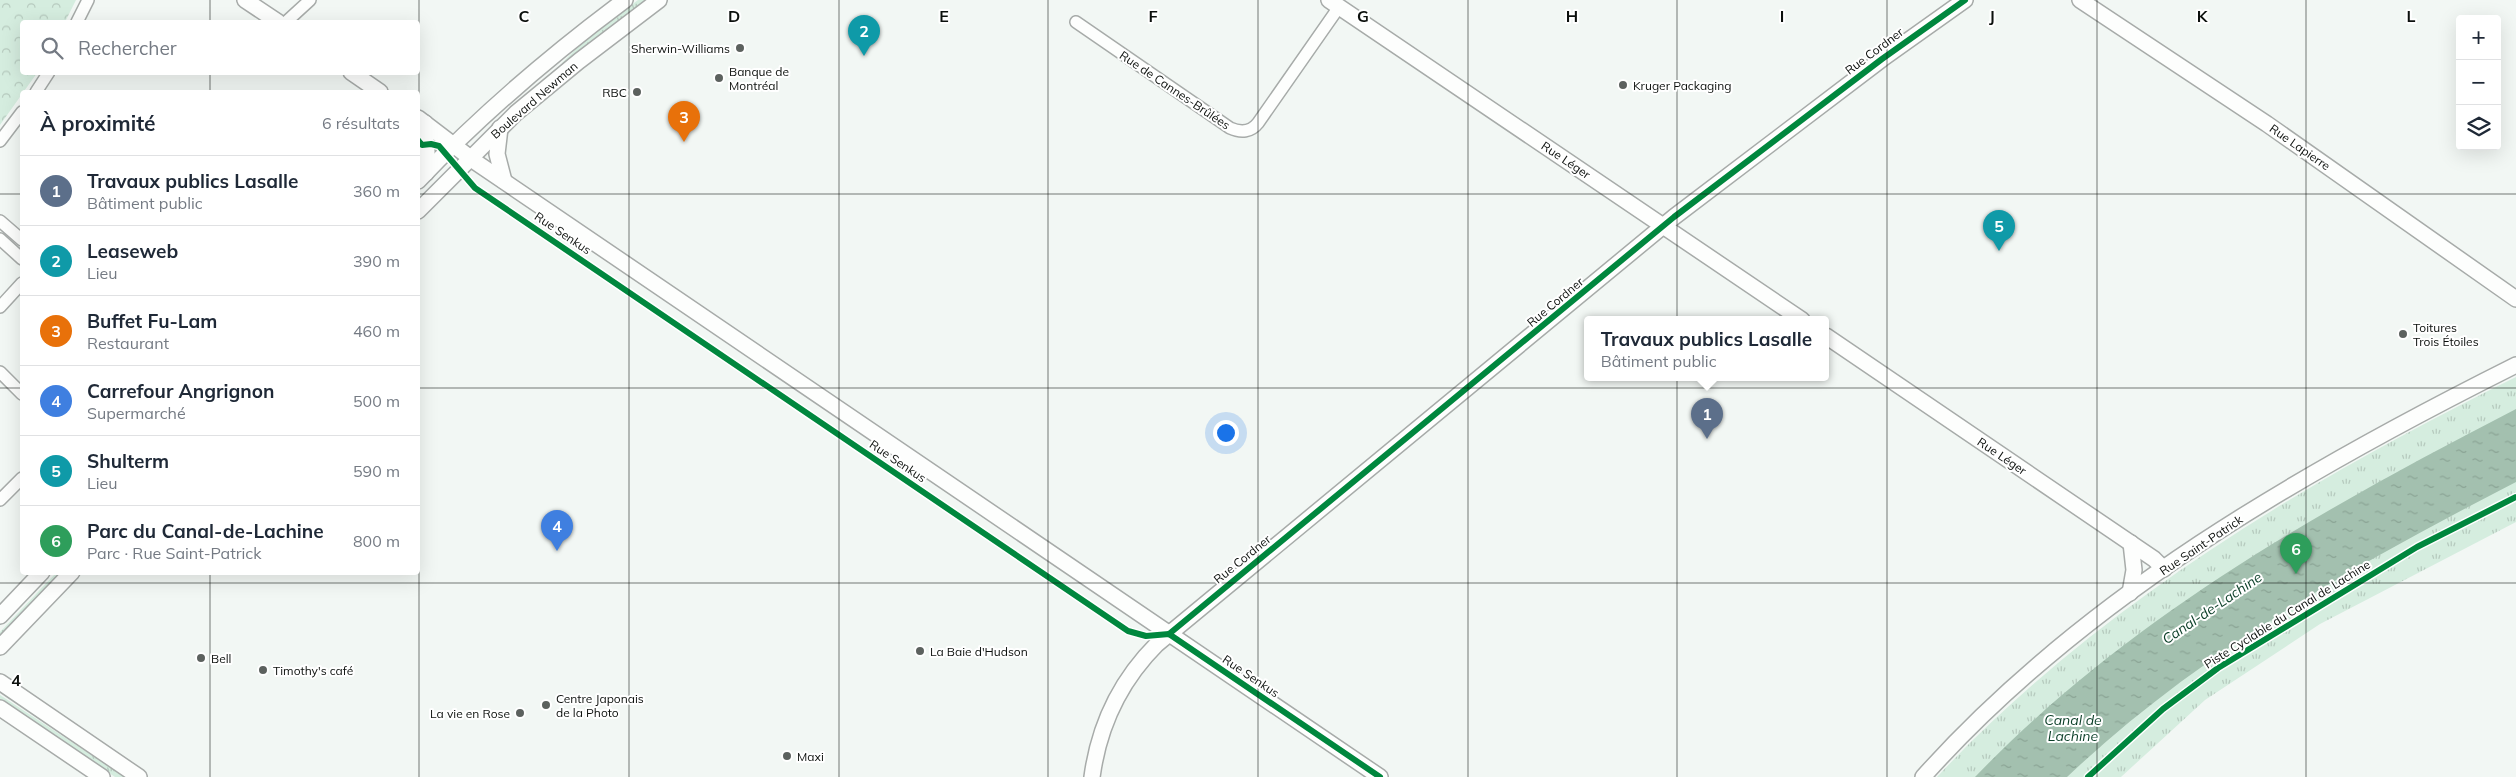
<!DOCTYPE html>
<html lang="fr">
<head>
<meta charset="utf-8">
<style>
  body { margin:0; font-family:Mulish,sans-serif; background:#f6f6f7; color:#1f2937 }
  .controls { position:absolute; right:15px; top:15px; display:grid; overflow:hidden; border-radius:5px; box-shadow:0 5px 20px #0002 }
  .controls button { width:45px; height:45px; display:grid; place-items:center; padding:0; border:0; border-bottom:1px solid #e0e1e3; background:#fff; color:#1f2937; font:25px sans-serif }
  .you { position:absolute; left:1225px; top:432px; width:18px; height:18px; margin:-12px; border:4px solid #fff; border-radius:50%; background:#1a73e8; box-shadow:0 0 0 8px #1a73e833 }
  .badge { display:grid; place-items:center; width:32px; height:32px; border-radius:50%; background:#5c615e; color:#fff; font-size:16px; font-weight:700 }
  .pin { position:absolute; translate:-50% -41px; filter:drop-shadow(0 1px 2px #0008) }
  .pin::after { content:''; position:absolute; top:26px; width:18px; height:15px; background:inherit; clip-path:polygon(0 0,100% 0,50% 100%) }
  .popup { position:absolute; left:1584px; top:316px; width:245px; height:65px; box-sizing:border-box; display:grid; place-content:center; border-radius:5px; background:#fff; filter:drop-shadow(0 1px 4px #0005); font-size:16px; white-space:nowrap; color:#747a83 }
  .popup b { font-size:19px; color:#1f2937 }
  .popup::after { content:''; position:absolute; left:50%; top:100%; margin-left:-10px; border:10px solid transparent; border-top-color:#fff }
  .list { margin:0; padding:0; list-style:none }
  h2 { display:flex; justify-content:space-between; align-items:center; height:65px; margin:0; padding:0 20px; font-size:21px }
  h2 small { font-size:16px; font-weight:400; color:#747a83 }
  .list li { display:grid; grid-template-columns:32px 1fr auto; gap:15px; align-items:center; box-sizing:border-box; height:70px; padding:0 20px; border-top:1px solid #e0e1e3 }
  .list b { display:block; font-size:19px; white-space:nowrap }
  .list p { margin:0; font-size:16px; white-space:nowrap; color:#747a83 }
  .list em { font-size:16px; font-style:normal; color:#747a83 }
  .icon { flex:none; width:28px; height:28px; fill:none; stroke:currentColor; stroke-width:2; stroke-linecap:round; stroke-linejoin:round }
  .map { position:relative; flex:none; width:2516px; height:777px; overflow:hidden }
  .search { position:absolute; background:#fff; box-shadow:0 5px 20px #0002; left:20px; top:20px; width:400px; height:55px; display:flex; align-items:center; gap:12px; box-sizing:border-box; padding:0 18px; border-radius:5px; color:#747a83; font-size:19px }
  .panel { position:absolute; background:#fff; box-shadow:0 5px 20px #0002; left:20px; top:90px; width:400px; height:485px; border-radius:5px }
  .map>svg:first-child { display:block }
  .grass { fill:url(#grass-tufts) }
  .forest { fill:url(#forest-crowns) }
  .water { fill:url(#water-ripples) }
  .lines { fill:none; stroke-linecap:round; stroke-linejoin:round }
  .street-casing { stroke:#a7aba9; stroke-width:14 }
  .secondary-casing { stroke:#a7aba9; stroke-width:18 }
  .street { stroke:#fdfefd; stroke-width:11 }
  .secondary { stroke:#fdfefd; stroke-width:15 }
  .cycleway-casing { stroke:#fff; stroke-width:9 }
  .cycleway { stroke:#00873e; stroke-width:6 }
  .grid { fill:none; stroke:#0c100d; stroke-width:1; stroke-opacity:0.55 }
  .poi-dot { fill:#5c615e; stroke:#fff; stroke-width:2 }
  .labels { text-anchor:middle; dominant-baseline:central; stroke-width:4; stroke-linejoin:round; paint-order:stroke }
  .poi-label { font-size:12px; fill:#0c100d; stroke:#fff; text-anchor:start }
  .street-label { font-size:12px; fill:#0c100d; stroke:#fff }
  .water-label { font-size:14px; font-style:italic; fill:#0a3e27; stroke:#fff }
  .grid-label { font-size:16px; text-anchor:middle; font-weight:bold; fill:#0c100d; stroke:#fff; stroke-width:4; stroke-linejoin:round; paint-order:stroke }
</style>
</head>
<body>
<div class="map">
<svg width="2516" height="777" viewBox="0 0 2516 777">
  <defs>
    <pattern id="grass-tufts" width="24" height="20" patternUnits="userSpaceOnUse" patternTransform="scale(1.25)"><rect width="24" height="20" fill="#d5eddf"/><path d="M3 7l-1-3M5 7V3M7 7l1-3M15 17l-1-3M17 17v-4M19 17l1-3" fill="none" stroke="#b6cabe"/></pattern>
    <pattern id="forest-crowns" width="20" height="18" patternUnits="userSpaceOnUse" patternTransform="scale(1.25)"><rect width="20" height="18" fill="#d5eddf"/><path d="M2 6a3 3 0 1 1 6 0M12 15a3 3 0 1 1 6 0" fill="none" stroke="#b6cabe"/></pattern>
    <pattern id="water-ripples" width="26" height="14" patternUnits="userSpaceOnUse" patternTransform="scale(1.25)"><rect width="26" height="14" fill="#a3c0af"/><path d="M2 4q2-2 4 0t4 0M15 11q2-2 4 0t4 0" fill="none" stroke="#8ba495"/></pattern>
  </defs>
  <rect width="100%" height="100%" fill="#f2f7f4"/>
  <g class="grass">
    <polygon points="638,0 647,0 563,64 562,63 583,42"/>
    <path d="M2516 377V522L2320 624 2205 700 2121 777H1937C2098 605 2306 481 2516 377Z"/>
    <polygon points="56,573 62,573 0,637 0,632"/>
    <polygon points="0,695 125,777 115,777 0,699"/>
  </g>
  <polygon class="forest" points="0,0 76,0 65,22 22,22 22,72 37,73 0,125"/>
  <path class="water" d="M2516 409V482C2357 564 2198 653 2067 777H1975C2128 618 2322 509 2516 409Z"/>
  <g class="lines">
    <g class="street-casing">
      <g id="street">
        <polyline points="77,22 88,0"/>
        <polyline points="286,22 310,0"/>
        <path d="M1076 22 1230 128C1241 133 1251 132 1258 123L1339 7"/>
        <polyline points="36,92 49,72"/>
        <polyline points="0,141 22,112"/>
        <polyline points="0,221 22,240"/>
        <polyline points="0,239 22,259"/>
        <polyline points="0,307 22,283"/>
        <polyline points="0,372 22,394"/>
        <polyline points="0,500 22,478"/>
      </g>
    </g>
    <g class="secondary-casing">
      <g id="secondary">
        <polyline points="245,0 278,22"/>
        <polyline points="1329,0 1802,320"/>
        <polyline points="2080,0 2267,124 2516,299"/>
        <polyline points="351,72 380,92"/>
        <polyline points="418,118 477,163 1380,777"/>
        <polyline points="425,123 427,152 426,173"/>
        <polyline points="500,128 497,154 504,181"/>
        <path d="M418 181C481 115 551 55 625 0"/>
        <polyline points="418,211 516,113 579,61 659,0"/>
        <polyline points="1826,336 2154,559 2164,569"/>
        <polyline points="2130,593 2134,570 2131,543"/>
        <polyline points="0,616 42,572"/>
        <polyline points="0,647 72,572"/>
        <polyline points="0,682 139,777"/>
        <polyline points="0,708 102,777"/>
        <path d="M1092 777C1099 725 1120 681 1157 644L1674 217 1882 59 1965 0"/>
        <path d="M1923 777C2084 597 2302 472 2516 365"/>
      </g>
    </g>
    <use href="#street" class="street"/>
    <use href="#secondary" class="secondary"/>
    <g class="cycleway-casing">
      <g id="cycleway">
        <polyline points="418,140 422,145 431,144 439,146 475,188 1128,631 1146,636 1169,634 1380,777"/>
        <polyline points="1169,634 1674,217 1882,59 1965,0"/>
        <polyline points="2088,777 2163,709 2218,668 2417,547 2516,497"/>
      </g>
    </g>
    <use href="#cycleway" class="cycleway"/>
  </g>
  <path class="grid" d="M210 0V22M419 0V777M629 0V777M839 0V777M1048 0V777M1258 0V777M1468 0V777M1677 0V777M1887 0V777M2097 0V777M2306 0V777M210 72V92M0 194H22M418 194H2516M0 388H22M418 388H2516M210 572V777M0 583H2516"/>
  <g class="poi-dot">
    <circle cx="740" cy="48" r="5"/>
    <circle cx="719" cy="78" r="5"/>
    <circle cx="1623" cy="85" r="5"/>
    <circle cx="637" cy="92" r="5"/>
    <circle cx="2403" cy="334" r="5"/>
    <circle cx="920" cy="651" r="5"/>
    <circle cx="201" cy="658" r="5"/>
    <circle cx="263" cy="670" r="5"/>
    <circle cx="546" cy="705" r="5"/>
    <circle cx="520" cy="713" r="5"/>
    <circle cx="787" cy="756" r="5"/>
  </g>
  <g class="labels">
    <g class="poi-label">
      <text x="730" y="48" text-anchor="end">Sherwin-Williams</text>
      <text x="729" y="71">Banque de<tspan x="729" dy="14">Montréal</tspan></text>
      <text x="1633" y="85">Kruger Packaging</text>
      <text x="627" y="92" text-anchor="end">RBC</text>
      <text x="2413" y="327">Toitures<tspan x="2413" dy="14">Trois Étoiles</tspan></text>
      <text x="930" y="651">La Baie d'Hudson</text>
      <text x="211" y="658">Bell</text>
      <text x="273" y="670">Timothy's café</text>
      <text x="556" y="698">Centre Japonais<tspan x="556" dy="14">de la Photo</tspan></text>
      <text x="510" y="713" text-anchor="end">La vie en Rose</text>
      <text x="797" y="756">Maxi</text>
    </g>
    <g class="street-label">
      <text transform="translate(1874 51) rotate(-37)">Rue Cordner</text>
      <text transform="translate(1175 90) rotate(34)">Rue de Cannes-Brûlées</text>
      <text transform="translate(534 100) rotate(-41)">Boulevard Newman</text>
      <text transform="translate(2300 147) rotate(35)">Rue Lapierre</text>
      <text transform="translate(1566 160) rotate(34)">Rue Léger</text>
      <text transform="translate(563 233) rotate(34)">Rue Senkus</text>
      <text transform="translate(1555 302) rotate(-40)">Rue Cordner</text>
      <text transform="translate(2002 456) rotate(34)">Rue Léger</text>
      <text transform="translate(898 461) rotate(34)">Rue Senkus</text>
      <text transform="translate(2201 545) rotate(-34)">Rue Saint-Patrick</text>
      <text transform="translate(1242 559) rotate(-39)">Rue Cordner</text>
      <text transform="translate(2287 614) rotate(-32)">Piste Cyclable du Canal de Lachine</text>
      <text transform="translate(1251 676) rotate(34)">Rue Senkus</text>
    </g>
    <g class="water-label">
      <text transform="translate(2212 608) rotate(-34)">Canal-de-Lachine</text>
      <text x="2073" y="720">Canal de<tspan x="2073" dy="16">Lachine</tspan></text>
    </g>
  </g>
  <g class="grid-label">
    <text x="524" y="22">C</text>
    <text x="734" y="22">D</text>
    <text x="944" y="22">E</text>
    <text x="1153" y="22">F</text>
    <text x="1363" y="22">G</text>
    <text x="1572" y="22">H</text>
    <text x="1782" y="22">I</text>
    <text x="1992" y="22">J</text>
    <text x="2202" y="22">K</text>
    <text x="2411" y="22">L</text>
    <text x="16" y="686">4</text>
  </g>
</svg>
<div class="controls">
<button>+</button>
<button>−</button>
<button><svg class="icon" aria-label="layers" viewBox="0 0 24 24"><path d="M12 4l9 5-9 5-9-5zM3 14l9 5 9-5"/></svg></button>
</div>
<div class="you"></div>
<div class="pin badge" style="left:1707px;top:439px;background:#5c6f8a">1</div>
<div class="popup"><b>Travaux publics Lasalle</b>Bâtiment public</div>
<div class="pin badge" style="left:864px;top:56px;background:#0f9aa8">2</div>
<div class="pin badge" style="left:684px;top:142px;background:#e8710a">3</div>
<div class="pin badge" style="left:557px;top:551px;background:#3f7fe0">4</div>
<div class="pin badge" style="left:1999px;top:251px;background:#0f9aa8">5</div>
<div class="pin badge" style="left:2296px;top:574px;background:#2e9e5b">6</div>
<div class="search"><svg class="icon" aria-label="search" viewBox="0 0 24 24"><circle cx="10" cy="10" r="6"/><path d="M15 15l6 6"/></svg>Rechercher</div>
<section class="panel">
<h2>À proximité<small>6 résultats</small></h2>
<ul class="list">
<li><span class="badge" style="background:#5c6f8a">1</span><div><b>Travaux publics Lasalle</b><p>Bâtiment public</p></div><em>360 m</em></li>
<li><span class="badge" style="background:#0f9aa8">2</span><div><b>Leaseweb</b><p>Lieu</p></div><em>390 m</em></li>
<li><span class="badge" style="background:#e8710a">3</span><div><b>Buffet Fu-Lam</b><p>Restaurant</p></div><em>460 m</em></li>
<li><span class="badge" style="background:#3f7fe0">4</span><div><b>Carrefour Angrignon</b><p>Supermarché</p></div><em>500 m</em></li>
<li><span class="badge" style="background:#0f9aa8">5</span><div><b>Shulterm</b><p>Lieu</p></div><em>590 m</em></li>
<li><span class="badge" style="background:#2e9e5b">6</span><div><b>Parc du Canal-de-Lachine</b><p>Parc · Rue Saint-Patrick</p></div><em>800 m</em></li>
</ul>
</section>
</div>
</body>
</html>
